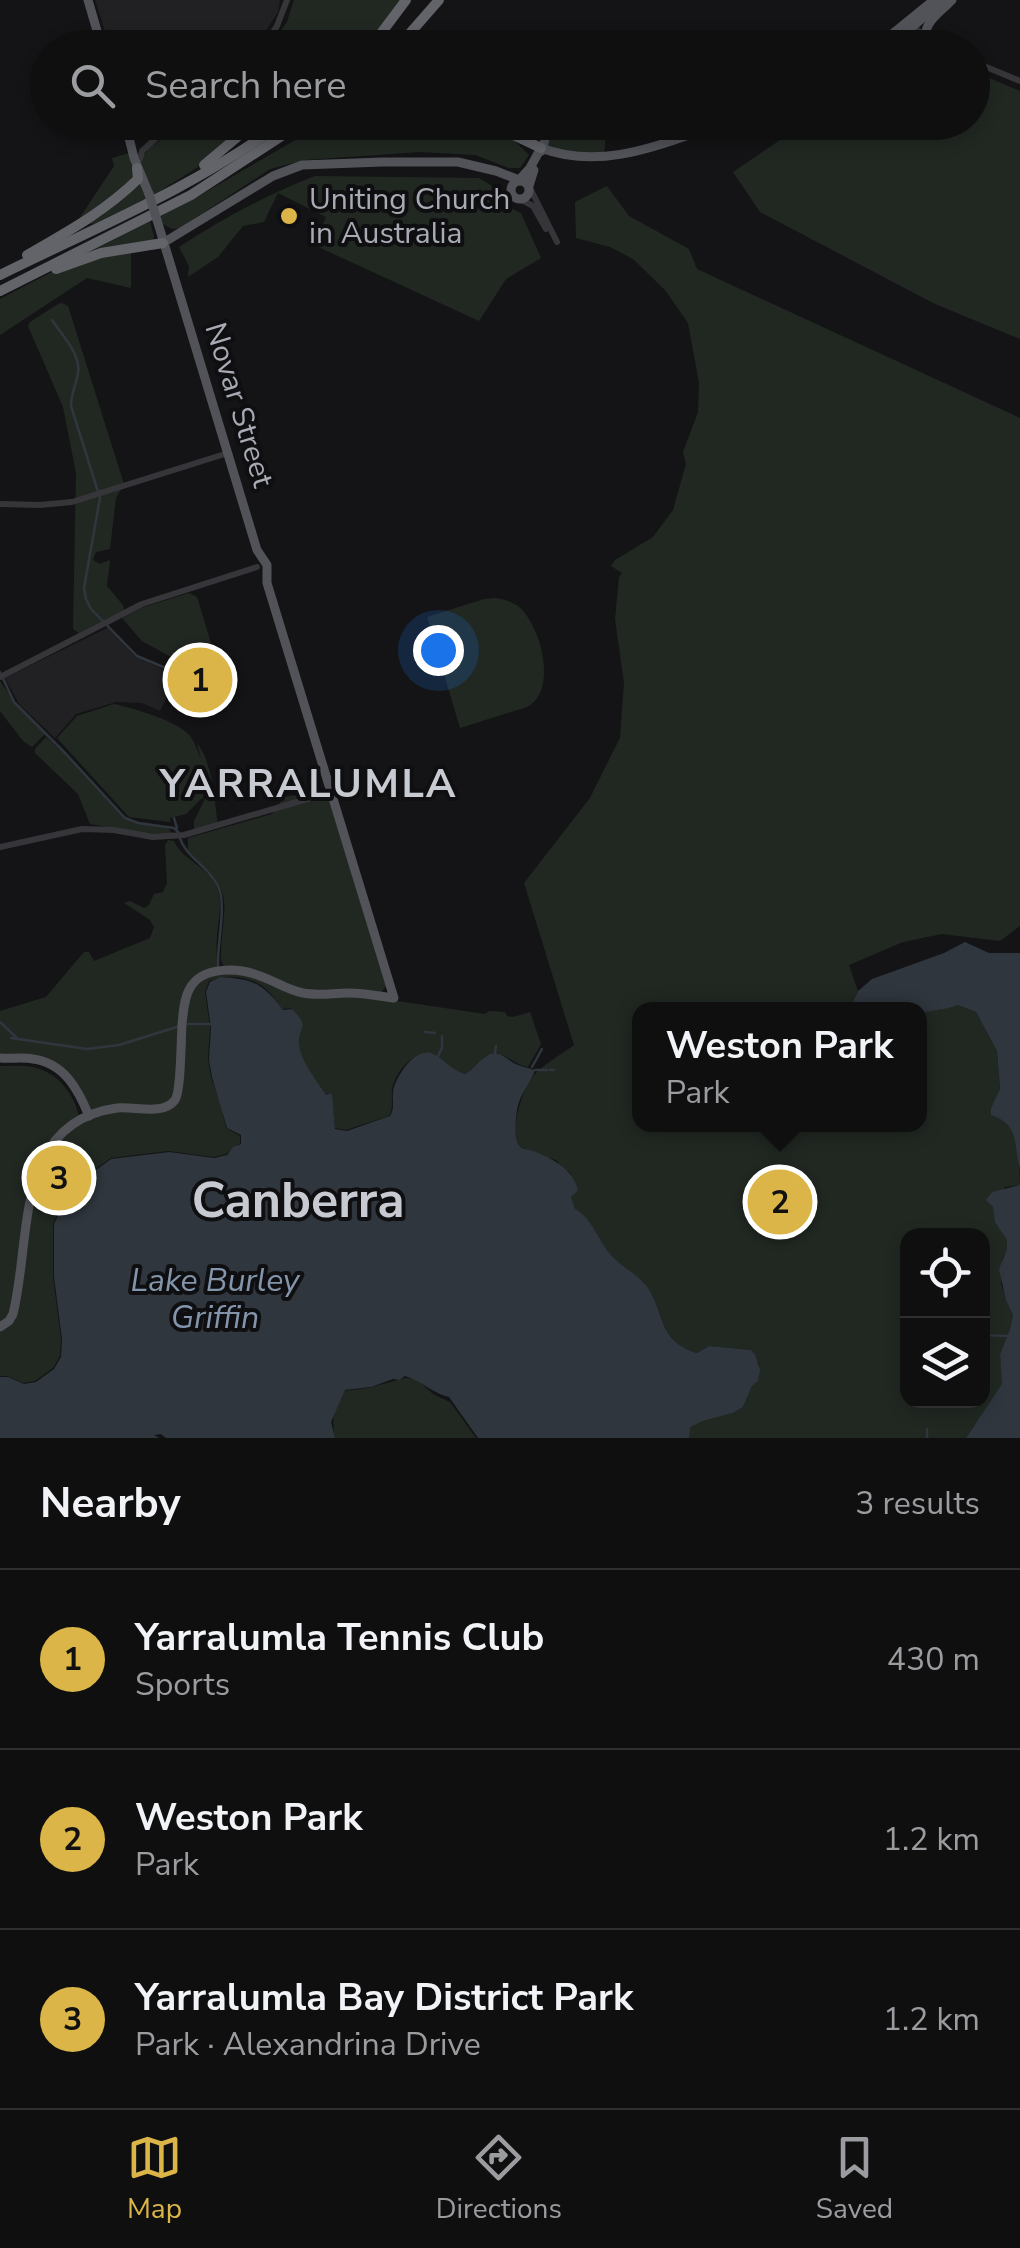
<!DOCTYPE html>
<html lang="en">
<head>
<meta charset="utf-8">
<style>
  body { margin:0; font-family:"Nunito Sans",sans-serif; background:#1d1d1e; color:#f1f3f6 }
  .controls { position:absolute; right:30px; bottom:30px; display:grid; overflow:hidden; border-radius:20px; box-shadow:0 5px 15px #0003 }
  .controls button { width:90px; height:90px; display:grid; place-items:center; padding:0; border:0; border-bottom:2px solid #2f2f30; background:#0f0f10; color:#f1f3f6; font:50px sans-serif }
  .you { position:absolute; left:438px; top:650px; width:35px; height:35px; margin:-25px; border:8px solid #fff; border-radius:50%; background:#1a73e8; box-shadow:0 0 0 15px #1a73e833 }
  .badge { display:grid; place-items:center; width:65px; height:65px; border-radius:50%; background:#dbb547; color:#111; font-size:32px; font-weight:700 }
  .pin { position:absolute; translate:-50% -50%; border:5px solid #fff; box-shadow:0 2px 10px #0006 }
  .popup { position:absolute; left:632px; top:1002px; width:295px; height:130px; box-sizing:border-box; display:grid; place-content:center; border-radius:20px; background:#0f0f10; filter:drop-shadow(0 2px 8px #0005); font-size:32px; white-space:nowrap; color:#9b9c9f }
  .popup b { font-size:38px; color:#f1f3f6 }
  .popup::after { content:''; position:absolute; left:50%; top:100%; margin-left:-20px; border:20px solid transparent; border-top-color:#0f0f10 }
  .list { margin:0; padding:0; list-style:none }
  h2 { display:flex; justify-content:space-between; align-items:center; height:130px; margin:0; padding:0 40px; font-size:42px }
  h2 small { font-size:32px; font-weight:400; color:#9b9c9f }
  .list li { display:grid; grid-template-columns:65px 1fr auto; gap:30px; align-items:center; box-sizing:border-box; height:180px; padding:0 40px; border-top:2px solid #2f2f30 }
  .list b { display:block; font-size:38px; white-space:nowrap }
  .list p { margin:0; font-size:32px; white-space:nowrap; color:#9b9c9f }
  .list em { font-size:32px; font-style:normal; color:#9b9c9f }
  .icon { flex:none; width:55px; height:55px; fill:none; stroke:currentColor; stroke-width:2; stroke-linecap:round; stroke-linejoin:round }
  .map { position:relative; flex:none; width:1020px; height:1438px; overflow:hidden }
  .search { position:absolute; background:#0f0f10; box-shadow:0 5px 15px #0003; left:30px; right:30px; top:30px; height:110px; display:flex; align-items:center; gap:25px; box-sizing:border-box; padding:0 35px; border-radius:55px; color:#9b9c9f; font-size:38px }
  .sheet { height:670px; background:#0f0f10 }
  nav { display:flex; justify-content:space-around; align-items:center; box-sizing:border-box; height:140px; border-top:2px solid #2f2f30; background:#0f0f10; font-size:28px; color:#9b9c9f }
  nav a { display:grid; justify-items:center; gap:5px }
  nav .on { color:#dbb547 }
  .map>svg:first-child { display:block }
  .built { fill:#212022 }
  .green { fill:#212822; fill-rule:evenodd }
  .water { fill:#2f363d }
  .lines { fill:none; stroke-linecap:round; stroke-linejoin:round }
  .stream { stroke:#2f363d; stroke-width:2.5 }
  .minor { stroke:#36363a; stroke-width:6 }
  .major { stroke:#525359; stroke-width:9 }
  .highway { stroke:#62646a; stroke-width:10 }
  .major-bridge { stroke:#525359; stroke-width:9 }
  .poi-dot { fill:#dbb547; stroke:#0f0f11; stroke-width:4 }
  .labels { text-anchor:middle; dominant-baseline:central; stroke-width:8; stroke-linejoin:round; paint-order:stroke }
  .poi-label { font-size:30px; fill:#a8aab4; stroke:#0f0f11; text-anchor:start }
  .street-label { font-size:30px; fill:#a8aab4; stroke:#0f0f11 }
  .water-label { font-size:32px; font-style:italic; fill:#8395ab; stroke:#0f0f11 }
  .district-label { font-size:40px; font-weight:bold; letter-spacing:2.5px; fill:#c8cad1; stroke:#0f0f11 }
  .town-label { font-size:50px; font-weight:bold; fill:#c8cad1; stroke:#0f0f11 }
</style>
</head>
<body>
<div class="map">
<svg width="1020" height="1438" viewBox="0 0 1020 1438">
  <rect width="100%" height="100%" fill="#141416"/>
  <g class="built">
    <polygon points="95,0 280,0 278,12 255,48 110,47"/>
    <polygon points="109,627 136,657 178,676 160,711 142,703 116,702 76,714 55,738 19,704 5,678"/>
  </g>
  <g class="green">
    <polygon points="294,0 401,0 377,35 364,47 269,48 287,22"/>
    <polygon points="973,71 1020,91 1020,339 935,304 760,212 733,172 805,123 972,122"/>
    <polygon points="200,123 250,123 223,148 195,169 155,194 94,224 77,222 114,166 112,158 129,153 131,161 147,152 147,150 171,132 176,138 181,137 183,140 199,127 198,124"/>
    <polygon points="324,123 476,123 514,140 529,155 520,168 509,168 475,155 420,152 305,160 270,169 180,228 172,229 163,224 161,216 199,196"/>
    <polygon points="552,127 606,134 604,154 562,151 546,146"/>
    <path d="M315 176 479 178 497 189 506 206 521 213 541 258 506 279 479 321 314 245 326 217 278 193 264 222 243 226 218 257 188 277 189 266 179 247C222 219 266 195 315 176Z"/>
    <path d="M607 186 629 216 689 249 697 269 1020 418V926L1000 941 942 934 903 942 849 965 858 991 852 1004 855 1009 640 1010V1124H920V1013C934 1009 945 1010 958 1005L976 1012 997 1051 1000 1090 991 1108 1018 1134 1020 1185 1005 1187 994 1207 996 1222 1007 1239V1249L1002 1260 1001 1284 1013 1315 1010 1329 1000 1354 1002 1376 1005 1379 994 1405 975 1424 966 1438H689V1427L703 1421 733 1413 743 1407 752 1386 759 1377V1365L751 1350 709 1346 697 1353C657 1341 666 1312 646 1285 637 1274 625 1269 615 1260 599 1245 595 1220 575 1210L571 1197V1174L561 1166 556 1160C551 1159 522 1149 520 1146 507 1133 524 1084 536 1073 547 1062 562 1054 574 1045L524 883 590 798 620 738 624 683 615 619 619 577 622 573 611 566 615 560 653 537 673 510 686 464 683 452 698 412 699 383 688 323 665 290 633 259 610 247 576 238 575 202ZM908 1236H982V1400H908Z"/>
    <polygon points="150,221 154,237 151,247 131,253 131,288 87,278 0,335 0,299"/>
    <polygon points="62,303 68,306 124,484 116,498 110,549 96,552 93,560 100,564 110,560 107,586 123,605 124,610 79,633 73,629 76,473 63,407 28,326 30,322 58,304"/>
    <polygon points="189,593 197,597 214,653 182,663 142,641 122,618 141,608"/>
    <path d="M495 598C503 599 511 601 518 606 540 623 559 691 527 707L460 728 427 617 484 599Z"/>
    <polygon points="0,681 17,706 45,734 32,747 23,741 0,711"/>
    <path d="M114 704C133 708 178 721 190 736 195 742 198 752 201 759L197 743C213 764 214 799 218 825L194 831V821L206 797 205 770 203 797 186 814 170 818V822L129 817 57 738 77 716Z"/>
    <polygon points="46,737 73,762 125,819 137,824 167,827 173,834 156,835 90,824 78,794 35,753 35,749"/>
    <path d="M314 783 319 784 320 791 324 794 322 796 329 801 386 986 382 992H310L224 967 221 960C221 903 240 894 188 853V838L272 814 284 797 305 794Z"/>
    <path d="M168 840 174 841C180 855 197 863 208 874 226 892 219 913 217 935 216 946 217 957 217 968L189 986 177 1088 167 1105 93 1111 89 1109 59 1067 0 1056V1011L46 997 84 952H89L94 961 150 938 154 927 150 920 124 903 130 901 144 908 149 905 154 894 163 892 167 883 165 845Z"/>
    <path d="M234 972 260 977 299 994 357 995 485 1014 489 1011 505 1012 507 1016 513 1017 530 1012 541 1044 528 1067C514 1065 500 1047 486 1056 478 1061 474 1069 465 1074L446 1067 434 1054C414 1051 396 1069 392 1090 391 1100 394 1106 389 1116L346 1130 335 1128 331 1094 329 1093 325 1095C317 1081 299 1062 298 1045 296 1025 311 1029 291 1008L282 1009C276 1001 268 988 259 984 245 976 224 974 209 981L205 992 210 1027 208 1059 211 1077 220 1102 226 1128 240 1136V1143L226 1154 213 1157 168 1151 111 1158 84 1177 75 1192 64 1200 53 1224V1277L61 1338 60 1356 53 1368 35 1381 23 1383 7 1376H0V1328L8 1323 16 1301 32 1194 14 1301 9 1316 0 1325V1066C10 1066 23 1065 33 1067 57 1072 75 1094 79 1118 55 1133 35 1157 33 1185 45 1141 81 1108 129 1109 143 1109 163 1115 174 1103 181 1095 180 1083 181 1073 183 1048 180 991 203 977 212 972 224 972 234 972Z"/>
    <polygon points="405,1378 416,1379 433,1394 450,1402 476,1438 334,1438 333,1409 344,1391 368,1388"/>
  </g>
  <g class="water">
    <path d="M965 942 989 953H1020V1169C1013 1142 1020 1125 991 1115V1108L1000 1089 997 1051 976 1012 958 1005C945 1010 934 1010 920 1013V1010L855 1009 852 1004 858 991 872 979 944 953Z"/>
    <path d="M220 977C253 979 263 983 283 1010L292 1009C312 1029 297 1026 299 1045 301 1062 317 1081 326 1095L330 1093 332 1095 335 1129 347 1131 390 1116C395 1107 392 1102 393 1092 395 1078 413 1049 431 1053 443 1057 450 1070 465 1074 474 1069 477 1062 485 1057 498 1047 506 1060 518 1065 523 1067 529 1068 535 1070 531 1082 522 1092 518 1105 516 1114 513 1138 519 1145 523 1151 527 1148 533 1151 552 1158 573 1169 578 1190L571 1197 575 1209C595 1220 599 1245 615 1259 625 1269 637 1274 646 1285 666 1312 656 1340 697 1353L709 1346 751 1350 755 1355 760 1370 758 1381 752 1386 743 1407 733 1413 703 1421 690 1427 689 1438H478L449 1397C432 1393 422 1381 405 1376L399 1380 393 1379 371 1387 345 1390 331 1422 335 1438H166L161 1434 154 1435 159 1438H0V1377H8L24 1384 36 1382 54 1369 61 1357 62 1339 54 1277V1224L65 1201 76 1193 85 1178 111 1159 169 1152 214 1158 227 1155 233 1147 241 1144V1135L227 1128 212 1077 209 1060 211 1028 206 992 210 982Z"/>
    <polygon points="1020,1185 1020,1438 966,1438 1002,1384 1000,1354 1010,1329 1013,1315 1006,1300 999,1269 1007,1249 1007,1240 995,1222 993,1207 986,1200 992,1192"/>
  </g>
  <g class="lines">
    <g class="stream">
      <path d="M52 320C62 335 81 354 78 373 76 385 71 394 71 406L100 498 84 588 86 599 91 609 137 656 175 672 182 677 189 711"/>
      <polyline points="0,672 14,702 66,754 125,818 138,823 174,828 178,832"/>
      <polyline points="174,818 177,828"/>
      <path d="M179 835C185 858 208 865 218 886 227 904 217 943 218 966"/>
      <polyline points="0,1022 17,1038"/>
      <polyline points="188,1024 211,1024"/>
      <polyline points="425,1032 435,1033"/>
      <polyline points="11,1038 87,1049 119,1045 180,1026"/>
      <polyline points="495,1053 496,1046"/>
      <polyline points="437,1058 442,1048 442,1036"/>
      <polyline points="532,1067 542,1049"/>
      <polyline points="535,1070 547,1070"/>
      <polyline points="550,1070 554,1070"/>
      <polyline points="982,1335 1007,1336"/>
      <polyline points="927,1429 927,1438"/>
    </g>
    <g class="minor">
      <polyline points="913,27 943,48"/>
      <polyline points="262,48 277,26 287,0"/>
      <polyline points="972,61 1020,81"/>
      <polyline points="140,159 142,151 174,122"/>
      <polyline points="530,188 557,242"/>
      <polyline points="518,198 533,206 546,229"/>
      <polyline points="0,504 40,505 72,502 228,453"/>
      <polyline points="0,677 142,604 257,567"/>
      <polyline points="0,847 82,829 114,830 153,837 184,835 314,797 331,790"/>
    </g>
    <g class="major">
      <polyline points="88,0 102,48"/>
      <polyline points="901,38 934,47"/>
      <path d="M926 38C923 22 942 11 952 0"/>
      <polyline points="875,48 934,0"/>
      <polyline points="887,48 944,0"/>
      <polyline points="125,122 134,158 149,194"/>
      <path d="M541 148C605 172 665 142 726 122"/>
      <path d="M542 151 548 127 553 123C610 127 649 142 707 122"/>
      <circle cx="520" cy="190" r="9"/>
      <polyline points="529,186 534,170"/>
      <polyline points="163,243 273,176 302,165 382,162 458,162 496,171 519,180 530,168 541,148"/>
      <path d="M0 1058C11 1059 22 1057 33 1059 64 1063 78 1089 89 1116"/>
      <path d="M0 1327 9 1321 13 1314C32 1238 13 1122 117 1108 135 1106 163 1116 175 1100 181 1092 181 1039 182 1025 183 1013 184 998 190 988 203 965 240 968 260 976 275 981 287 990 303 993 318 996 333 993 348 993 364 993 379 996 394 998L267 583V565L257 550 157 220"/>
    </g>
    <g class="highway">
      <polyline points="370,48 406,0"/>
      <polyline points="397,48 439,0"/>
      <polyline points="486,122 541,148"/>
      <polyline points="549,122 549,124"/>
      <polyline points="564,122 573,125"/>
      <polyline points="204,165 255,122"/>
      <path d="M27 255C67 232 104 212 138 179L137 168"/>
      <polyline points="56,269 101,253 163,243"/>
      <path d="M0 275C95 228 197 186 283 122"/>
      <polyline points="0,291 191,195 303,122"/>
    </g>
    <polyline class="major-bridge" points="149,194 157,220"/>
  </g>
  <circle class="poi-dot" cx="289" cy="216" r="10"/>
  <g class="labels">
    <g class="poi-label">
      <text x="309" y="199">Uniting Church<tspan x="309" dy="34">in Australia</tspan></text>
    </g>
    <g class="street-label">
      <text transform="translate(239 405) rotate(73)">Novar Street</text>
    </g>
    <g class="water-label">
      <text x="215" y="1280">Lake Burley<tspan x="215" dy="37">Griffin</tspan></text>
    </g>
    <g class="district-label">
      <text x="309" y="784">YARRALUMLA</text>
    </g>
    <g class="town-label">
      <text x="298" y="1200">Canberra</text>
    </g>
  </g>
</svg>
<div class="controls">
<button><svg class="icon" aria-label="locate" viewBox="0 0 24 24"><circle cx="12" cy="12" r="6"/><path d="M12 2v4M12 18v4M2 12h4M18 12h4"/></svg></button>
<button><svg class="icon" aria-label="layers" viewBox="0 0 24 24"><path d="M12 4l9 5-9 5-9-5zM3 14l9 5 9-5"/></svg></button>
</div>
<div class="you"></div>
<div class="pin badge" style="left:200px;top:680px">1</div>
<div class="pin badge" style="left:780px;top:1202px">2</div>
<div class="popup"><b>Weston Park</b>Park</div>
<div class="pin badge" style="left:59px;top:1178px">3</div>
<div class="search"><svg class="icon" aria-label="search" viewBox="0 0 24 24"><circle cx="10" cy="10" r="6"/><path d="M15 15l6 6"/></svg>Search here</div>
</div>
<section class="sheet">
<h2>Nearby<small>3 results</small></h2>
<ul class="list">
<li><span class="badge">1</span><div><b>Yarralumla Tennis Club</b><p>Sports</p></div><em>430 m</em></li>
<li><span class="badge">2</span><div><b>Weston Park</b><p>Park</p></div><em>1.2 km</em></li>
<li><span class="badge">3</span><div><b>Yarralumla Bay District Park</b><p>Park · Alexandrina Drive</p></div><em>1.2 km</em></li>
</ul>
</section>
<nav>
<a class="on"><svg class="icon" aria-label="map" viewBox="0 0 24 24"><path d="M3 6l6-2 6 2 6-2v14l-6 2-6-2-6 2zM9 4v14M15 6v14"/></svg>Map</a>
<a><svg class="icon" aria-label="directions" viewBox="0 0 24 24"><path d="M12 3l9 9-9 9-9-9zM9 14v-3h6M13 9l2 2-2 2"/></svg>Directions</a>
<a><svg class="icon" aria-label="saved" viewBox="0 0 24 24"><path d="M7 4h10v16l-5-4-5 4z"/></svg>Saved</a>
</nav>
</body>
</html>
